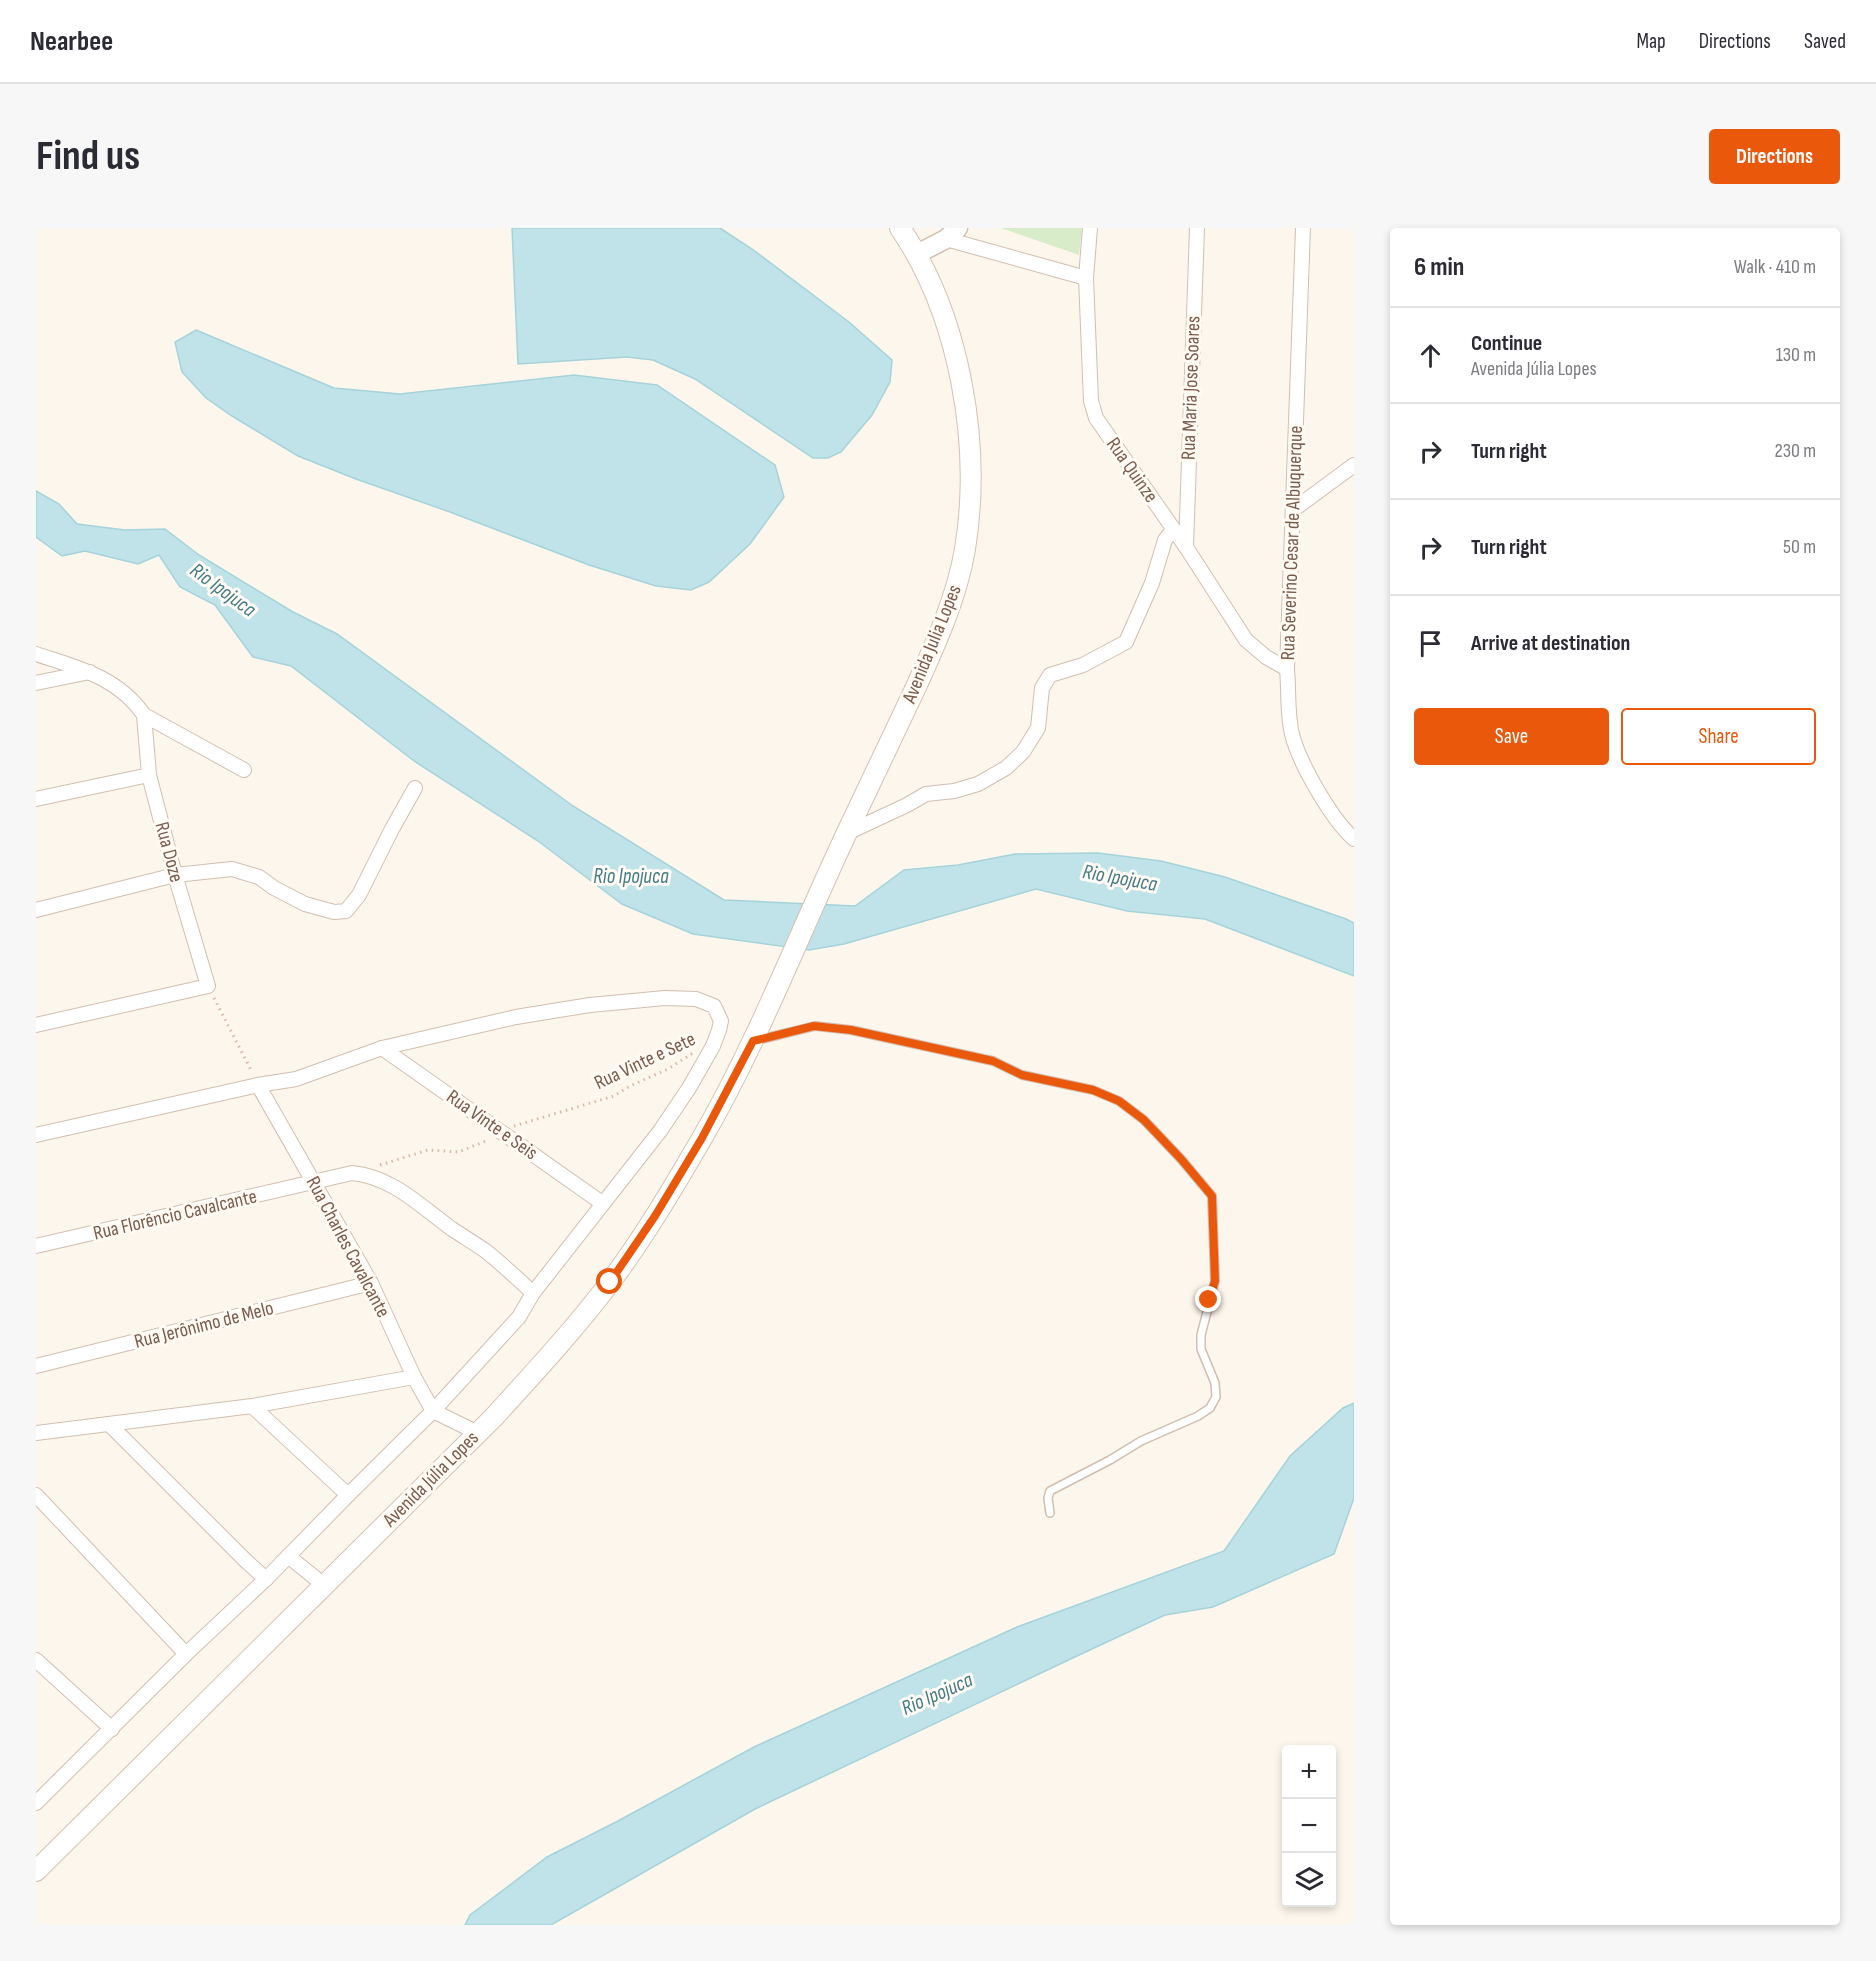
<!DOCTYPE html>
<html lang="en">
<head>
<meta charset="utf-8">
<style>
  body { margin:0; font-family:"Sofia Sans Condensed",sans-serif; background:#f7f7f7; color:#2b2b33 }
  .controls { position:absolute; right:18px; bottom:18px; display:grid; overflow:hidden; border-radius:6px; box-shadow:0 3px 9px #0003 }
  .controls button { width:54px; height:54px; display:grid; place-items:center; padding:0; border:0; border-bottom:2px solid #e1e1e2; background:#fff; color:#2b2b33; font:30px sans-serif }
  .stop { position:absolute; width:18px; height:18px; margin:-14px; border:4px solid #ea580c; border-radius:50%; background:#fff }
  .stop.end { background:#ea580c; border-color:#fff; box-shadow:0 2px 6px #0008 }
  .list { margin:0; padding:0; list-style:none }
  h2 { display:flex; justify-content:space-between; align-items:center; height:78px; margin:0; padding:0 24px; font-size:26px }
  h2 small { font-size:20px; font-weight:400; color:#7c7c81 }
  .list li { display:grid; grid-template-columns:39px 1fr auto; gap:18px; align-items:center; box-sizing:border-box; height:96px; padding:0 24px; border-top:2px solid #e1e1e2 }
  .list b { display:block; font-size:22px; white-space:nowrap }
  .list p { margin:0; font-size:20px; white-space:nowrap; color:#7c7c81 }
  .list em { font-size:20px; font-style:normal; color:#7c7c81 }
  .actions { display:flex; gap:12px; padding:18px 24px }
  .actions a { flex:1; padding:14px 0; border:2px solid #ea580c; border-radius:6px; text-align:center; font-size:21px; color:#ea580c }
  .actions .main { background:#ea580c; color:#fff }
  .icon { flex:none; width:33px; height:33px; fill:none; stroke:currentColor; stroke-width:2; stroke-linecap:round; stroke-linejoin:round }
  .map { position:relative; flex:none; width:1318px; height:1697px; overflow:hidden; border-radius:6px }
  header { display:flex; align-items:center; gap:36px; box-sizing:border-box; height:84px; padding:0 30px; background:#fff; border-bottom:2px solid #e1e1e2 }
  header strong { font-size:28px }
  nav { display:flex; gap:33px; margin-inline-start:auto; font-size:21px }
  .intro { display:flex; align-items:center; justify-content:space-between; box-sizing:border-box; height:144px; padding:0 36px }
  h1 { margin:0; font-size:42px }
  .button { padding:15px 27px; border-radius:6px; background:#ea580c; color:#fff; font-size:21px; font-weight:700 }
  main { display:flex; gap:36px; padding:0 36px }
  aside { flex:1; background:#fff; border-radius:6px; box-shadow:0 3px 9px #0003 }
  .map>svg:first-child { display:block }
  .green { fill:#d8ecc9 }
  .water { fill:#bfe3e8; stroke:#a5d3da; stroke-width:1.5 }
  .lines { fill:none; stroke-linecap:round; stroke-linejoin:round }
  .service-casing { stroke:#d1beb0; stroke-width:10 }
  .minor-casing { stroke:#d1beb0; stroke-width:16 }
  .tertiary-casing { stroke:#d1beb0; stroke-width:21 }
  .secondary-casing { stroke:#d6c0b0; stroke-width:22 }
  .path { stroke:#d9b8a5; stroke-width:3; stroke-dasharray:1.5 4.5; stroke-linecap:butt }
  .service { stroke:#fff; stroke-width:7 }
  .minor { stroke:#fff; stroke-width:14 }
  .tertiary { stroke:#fff; stroke-width:18 }
  .secondary { stroke:#fff; stroke-width:20 }
  .route { stroke:#ea580c; stroke-width:8 }
  .labels { text-anchor:middle; dominant-baseline:central; stroke-width:6; stroke-linejoin:round; paint-order:stroke }
  .street-label { font-size:20px; fill:#7a5c4d; stroke:#fffaf3 }
  .water-label { font-size:21px; font-style:italic; fill:#437c86; stroke:#fffaf3 }
</style>
</head>
<body>
<header>
<strong>Nearbee</strong>
<nav><a>Map</a><a>Directions</a><a>Saved</a></nav>
</header>
<div class="intro"><h1>Find us</h1><a class="button">Directions</a></div>
<main>
<div class="map">
<svg width="1318" height="1697" viewBox="0 0 1318 1697">
  <rect width="100%" height="100%" fill="#fdf6ec"/>
  <polygon class="green" points="965,0 1046,0 1043,27"/>
  <g class="water">
    <polygon points="476,0 684,0 716,21 813,94 856,132 854,154 836,187 805,224 792,230 777,230 659,151 617,132 591,129 482,136"/>
    <polygon points="160,102 298,160 364,166 538,147 621,157 739,237 748,269 714,316 673,354 655,362 620,358 553,337 414,284 320,251 262,228 196,188 170,170 146,144 139,114"/>
    <polygon points="0,263 23,276 41,296 89,302 129,301 163,327 257,384 301,406 537,578 688,672 819,678 868,642 922,637 979,626 1062,625 1125,633 1189,649 1310,691 1318,695 1318,748 1169,691 1091,683 1000,661 808,716 773,722 657,706 586,676 502,613 378,533 255,438 217,429 179,377 144,359 123,327 102,336 49,323 26,328 0,309"/>
    <polygon points="1318,1175 1318,1270 1298,1326 1177,1379 1129,1387 1043,1427 719,1581 515,1697 429,1697 434,1687 511,1629 582,1593 718,1519 981,1399 1188,1323 1254,1228 1307,1180"/>
  </g>
  <g class="lines">
    <g class="service-casing">
      <polyline id="service" points="722,812 779,798 815,802 957,833 986,847 1057,862 1083,873 1108,892 1145,931 1176,968 1179,1053 1165,1107 1165,1121 1179,1155 1180,1169 1174,1180 1162,1188 1105,1213 1074,1232 1014,1263 1012,1270 1014,1285"/>
    </g>
    <g class="minor-casing">
      <g id="minor">
        <polyline points="1054,0 1050,50 1055,173 1060,190 1150,319 1210,412 1230,429 1251,441"/>
        <path d="M1267 0 1251 441C1253 462 1251 486 1256 506 1263 535 1296 592 1318 611"/>
        <polyline points="910,11 1050,50"/>
        <polyline points="1257,282 1318,237"/>
        <polyline points="1150,319 1161,0"/>
        <path d="M0 426C42 440 82 449 108 487L208 542"/>
        <polyline points="0,455 54,444"/>
        <polyline points="0,571 113,547"/>
        <polyline points="811,605 871,577 890,566 918,563 942,556 970,540 987,524 1002,500 1006,460 1014,447 1047,437 1090,414 1116,355 1129,312 1137,302"/>
        <polyline points="0,682 139,647 196,641 223,649 238,660 269,676 298,684 310,683 323,667 356,601 379,560"/>
        <polyline points="0,797 172,758 139,647 113,547 108,487"/>
        <polyline points="346,820 566,975"/>
        <polyline points="222,857 335,1055 378,1149 397,1183"/>
        <polyline points="0,907 222,857 260,851 346,820 480,789 554,777 629,770 660,771 678,778 685,793 683,802 677,818 653,860 624,903 497,1065 483,1089 397,1183 312,1267 230,1351 150,1426 0,1575"/>
        <path d="M0 1018 316 945C357 949 384 978 416 1001 428 1009 440 1016 451 1024 467 1037 482 1051 497 1065"/>
        <polyline points="0,1138 335,1055"/>
        <polyline points="216,1178 312,1267"/>
        <polyline points="397,1183 442,1205"/>
        <polyline points="73,1196 210,1333 230,1351"/>
        <polyline points="0,1205 216,1178 378,1149"/>
        <polyline points="0,1267 150,1426"/>
        <polyline points="252,1328 288,1357"/>
        <polyline points="0,1432 76,1501"/>
      </g>
    </g>
    <g class="tertiary-casing">
      <polyline id="tertiary" points="881,26 910,11 922,0"/>
    </g>
    <g class="secondary-casing">
      <path id="secondary" d="M0 1643 457 1190C497 1146 539 1101 575 1053 608 1009 637 960 665 912 723 812 764 703 814 598 836 552 858 506 880 459 900 415 921 369 929 321 946 216 924 88 864 0"/>
    </g>
    <g class="path">
      <polyline points="178,770 216,844"/>
      <polyline points="478,898 578,868 594,858 632,841 657,825"/>
      <polyline points="344,937 392,922 423,924 452,912"/>
    </g>
    <use href="#service" class="service"/>
    <use href="#minor" class="minor"/>
    <use href="#tertiary" class="tertiary"/>
    <use href="#secondary" class="secondary"/>
  </g>
  <g class="lines">
    <polyline class="route" points="574,1054 619,988 666,910 717,813 778,798 815,802 957,833 986,847 1057,862 1083,873 1108,892 1145,931 1176,968 1179,1053 1173,1072"/>
  </g>
  <g class="labels">
    <g class="street-label">
      <text transform="translate(1155 160) rotate(-88)">Rua Maria Jose Soares</text>
      <text transform="translate(1096 242) rotate(55)">Rua Quinze</text>
      <text transform="translate(1256 315) rotate(-88)">Rua Severino Cesar de Albuquerque</text>
      <text transform="translate(896 416) rotate(-68)">Avenida Julia Lopes</text>
      <text transform="translate(133 624) rotate(75)">Rua Doze</text>
      <text transform="translate(609 833) rotate(-25)">Rua Vinte e Sete</text>
      <text transform="translate(456 897) rotate(35)">Rua Vinte e Seis</text>
      <text transform="translate(139 987) rotate(-13)">Rua Florêncio Cavalcante</text>
      <text transform="translate(312 1019) rotate(62)">Rua Charles Cavalcante</text>
      <text transform="translate(168 1097) rotate(-14)">Rua Jerônimo de Melo</text>
      <text transform="translate(395 1251) rotate(-45)">Avenida Júlia Lopes</text>
    </g>
    <g class="water-label">
      <text transform="translate(187 362) rotate(36)">Rio Ipojuca</text>
      <text x="595" y="648">Rio Ipojuca</text>
      <text transform="translate(1084 650) rotate(10)">Rio Ipojuca</text>
      <text transform="translate(901 1466) rotate(-24)">Rio Ipojuca</text>
    </g>
  </g>
</svg>
<div class="controls">
<button>+</button>
<button>−</button>
<button><svg class="icon" aria-label="layers" viewBox="0 0 24 24"><path d="M12 4l9 5-9 5-9-5zM3 14l9 5 9-5"/></svg></button>
</div>
<div class="stop" style="left:574px;top:1054px"></div>
<div class="stop end" style="left:1173px;top:1072px"></div>
</div>
<aside>
<h2>6 min<small>Walk · 410 m</small></h2>
<ul class="list">
<li><svg class="icon" aria-label="ahead" viewBox="0 0 24 24"><path d="M12 20V5M6 11l6-6 6 6"/></svg><div><b>Continue</b><p>Avenida Júlia Lopes</p></div><em>130 m</em></li>
<li><svg class="icon" aria-label="right" viewBox="0 0 24 24"><path d="M7 20v-9h11M14 6l5 5-5 5"/></svg><div><b>Turn right</b></div><em>230 m</em></li>
<li><svg class="icon" aria-label="right" viewBox="0 0 24 24"><path d="M7 20v-9h11M14 6l5 5-5 5"/></svg><div><b>Turn right</b></div><em>50 m</em></li>
<li><svg class="icon" aria-label="arrive" viewBox="0 0 24 24"><path d="M6 21V4h12l-3 4 3 4H6"/></svg><div><b>Arrive at destination</b></div></li>
</ul>
<div class="actions"><a class="main">Save</a><a>Share</a></div>
</aside>
</main>
</body>
</html>
